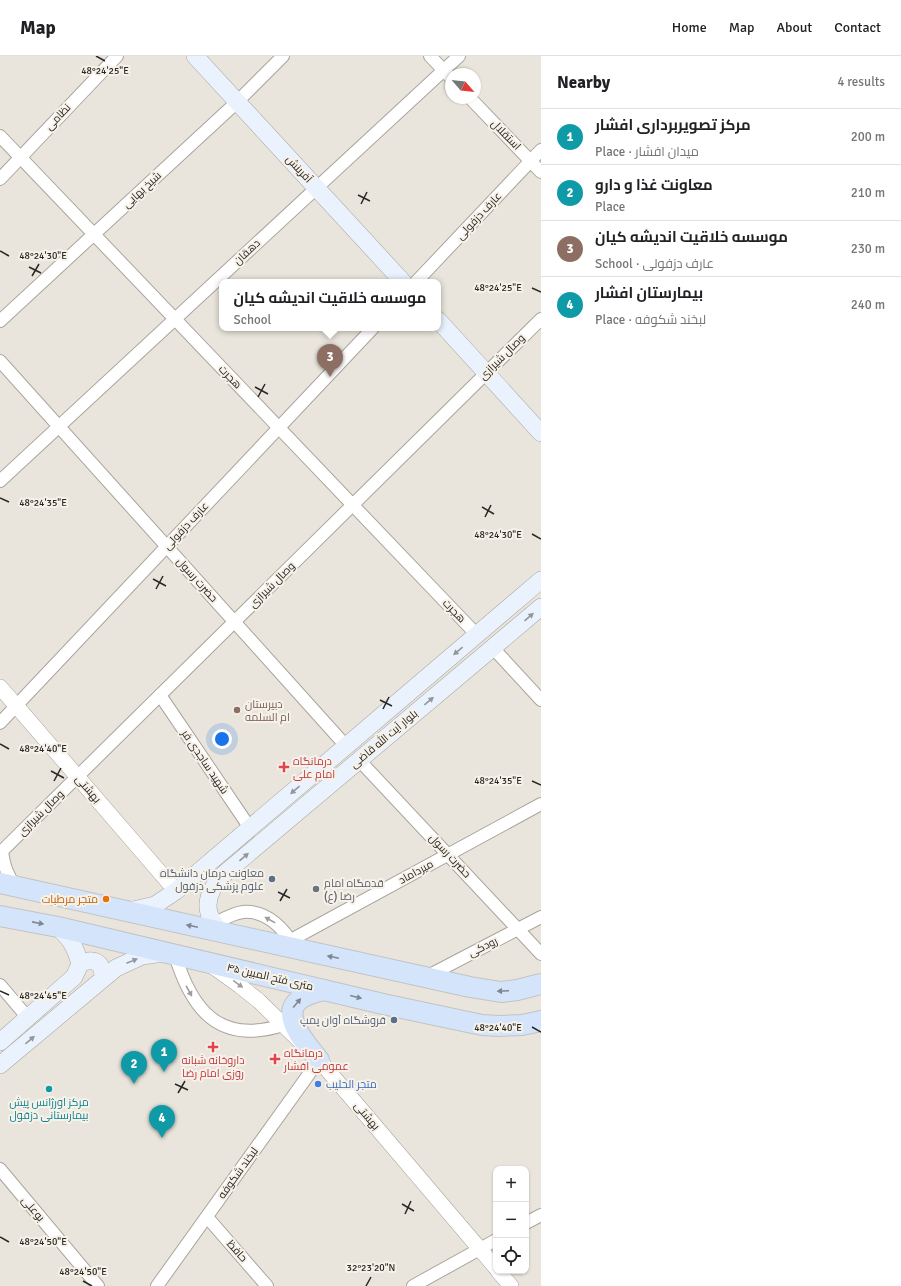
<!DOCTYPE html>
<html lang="en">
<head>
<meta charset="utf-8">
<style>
  body { margin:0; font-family:Signika,Cairo,sans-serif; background:#f6f6f6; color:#202124 }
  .controls { position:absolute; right:12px; bottom:12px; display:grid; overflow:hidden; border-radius:8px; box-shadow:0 1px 3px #0004 }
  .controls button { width:36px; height:36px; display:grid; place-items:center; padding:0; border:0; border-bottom:1px solid #e0e0e0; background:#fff; color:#202124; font:20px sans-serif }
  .compass { position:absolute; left:445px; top:12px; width:36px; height:36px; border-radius:50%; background:#fff; box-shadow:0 1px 3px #0004; rotate:118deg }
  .you { position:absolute; left:222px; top:683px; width:14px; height:14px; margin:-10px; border:3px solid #fff; border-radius:50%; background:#1a73e8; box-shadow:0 0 0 6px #1a73e833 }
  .badge { display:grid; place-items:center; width:26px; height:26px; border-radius:50%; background:#d93025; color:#fff; font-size:13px; font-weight:700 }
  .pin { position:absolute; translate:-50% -33px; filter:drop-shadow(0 1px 2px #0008) }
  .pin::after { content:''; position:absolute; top:21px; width:14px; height:12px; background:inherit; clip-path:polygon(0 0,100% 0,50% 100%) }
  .popup { position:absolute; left:219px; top:223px; width:222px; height:52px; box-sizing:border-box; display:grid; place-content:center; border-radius:8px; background:#fff; filter:drop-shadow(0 1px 3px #0005); font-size:13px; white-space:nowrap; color:#757577 }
  .popup b { font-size:15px; color:#202124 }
  .popup::after { content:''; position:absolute; left:50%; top:100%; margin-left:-8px; border:8px solid transparent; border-top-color:#fff }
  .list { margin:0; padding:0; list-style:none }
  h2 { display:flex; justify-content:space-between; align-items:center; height:52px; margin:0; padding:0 16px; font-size:17px }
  h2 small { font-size:13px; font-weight:400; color:#757577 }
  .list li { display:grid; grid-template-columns:26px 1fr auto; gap:12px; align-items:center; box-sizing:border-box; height:56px; padding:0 16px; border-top:1px solid #e0e0e0 }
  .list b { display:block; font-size:15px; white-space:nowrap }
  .list p { margin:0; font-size:13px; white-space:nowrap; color:#757577 }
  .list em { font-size:13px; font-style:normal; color:#757577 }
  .icon { flex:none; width:22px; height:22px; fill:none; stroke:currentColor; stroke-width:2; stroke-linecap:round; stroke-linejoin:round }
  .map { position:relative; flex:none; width:541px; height:1230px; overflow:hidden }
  header { display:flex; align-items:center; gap:24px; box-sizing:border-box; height:56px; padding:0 20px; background:#fff; border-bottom:1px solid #e0e0e0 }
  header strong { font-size:19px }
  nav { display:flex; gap:22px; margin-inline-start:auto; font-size:14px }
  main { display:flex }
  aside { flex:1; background:#fff }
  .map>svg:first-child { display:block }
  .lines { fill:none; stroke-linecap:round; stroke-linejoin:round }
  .minor-casing { stroke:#a9a59c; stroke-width:14 }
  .tertiary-casing { stroke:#a9a59c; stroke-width:16 }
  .secondary-casing { stroke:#a9a59c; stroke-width:18 }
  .primary-casing { stroke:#c3c3c2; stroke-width:22 }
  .minor { stroke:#fff; stroke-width:12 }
  .tertiary { stroke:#fff; stroke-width:15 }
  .secondary { stroke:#e9f2fd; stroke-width:17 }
  .primary { stroke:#d4e4fb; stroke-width:20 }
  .oneway { fill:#93979b }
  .oneway2 { fill:#9f9e9c }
  .oneway3 { fill:#7e8690 }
  .ticks { fill:none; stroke:#292824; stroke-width:1.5 }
  .education-dot { fill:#8d6e63; stroke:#f7f2e9; stroke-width:1.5 }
  .health-dot { fill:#e0444e; stroke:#f7f2e9; stroke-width:1.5 }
  .service-dot { fill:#5c6f8a; stroke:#f7f2e9; stroke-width:1.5 }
  .worship-dot { fill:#6b7280; stroke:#f7f2e9; stroke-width:1.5 }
  .food-dot { fill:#e8710a; stroke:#f7f2e9; stroke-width:1.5 }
  .shop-dot { fill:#3f7fe0; stroke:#f7f2e9; stroke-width:1.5 }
  .culture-dot { fill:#0f9aa8; stroke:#f7f2e9; stroke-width:1.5 }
  .labels { text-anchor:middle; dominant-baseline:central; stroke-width:4; stroke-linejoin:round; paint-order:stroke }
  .street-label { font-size:11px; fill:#292824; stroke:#f7f2e9 }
  .education-label { font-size:11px; fill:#785e54; stroke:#f7f2e9; text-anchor:start }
  .health-label { font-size:11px; fill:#be3a42; stroke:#f7f2e9; text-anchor:start }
  .service-label { font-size:11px; fill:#4e5e75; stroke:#f7f2e9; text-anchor:end }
  .worship-label { font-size:11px; fill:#5b616d; stroke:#f7f2e9; text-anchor:start }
  .food-label { font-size:11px; fill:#c56008; stroke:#f7f2e9; text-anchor:end }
  .shop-label { font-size:11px; fill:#366cbe; stroke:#f7f2e9; text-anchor:start }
  .culture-label { font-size:11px; fill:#0d838f; stroke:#f7f2e9 }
  .ticks-label { font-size:10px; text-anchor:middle; fill:#292824; stroke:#f7f2e9; stroke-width:4; stroke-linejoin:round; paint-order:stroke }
</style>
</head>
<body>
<header>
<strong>Map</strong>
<nav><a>Home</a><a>Map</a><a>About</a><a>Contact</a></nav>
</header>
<main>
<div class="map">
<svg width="541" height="1230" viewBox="0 0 541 1230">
  <rect width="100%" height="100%" fill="#eae5dc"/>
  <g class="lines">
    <g class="minor-casing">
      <g id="minor">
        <polyline points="430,0 451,22"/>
        <polyline points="470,42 541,116"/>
        <polyline points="0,80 477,579"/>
        <polyline points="0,123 117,0"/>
        <polyline points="416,226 541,94"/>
        <polyline points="0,265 237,46 283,0"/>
        <polyline points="0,305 346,690"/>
        <polyline points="0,425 459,0"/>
        <polyline points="493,592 541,644"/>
        <polyline points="160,639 250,772"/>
        <polyline points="0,667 373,272"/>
        <polyline points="359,704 541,898"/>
        <path d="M2 795C4 810 7 819 16 831"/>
        <polyline points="0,797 541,263"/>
        <path d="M214 868C223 863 233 857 243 856 267 854 284 873 295 891"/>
        <polyline points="291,884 541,748"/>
        <path d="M175 899C192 955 220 989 283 969"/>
        <polyline points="426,921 541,861"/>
        <polyline points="0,929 28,962"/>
        <polyline points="0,1113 98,1230"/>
        <polyline points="207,1161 267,1230"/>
        <polyline points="526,1167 541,1159"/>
        <polyline points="157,1230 319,1004"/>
        <polyline points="413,1230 496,1184"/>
      </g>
    </g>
    <g class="tertiary-casing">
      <g id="tertiary">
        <polyline points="0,631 176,835"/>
        <polyline points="212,910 240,930 259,945 319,1004 496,1212"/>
        <polyline points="498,1215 511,1230"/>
      </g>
    </g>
    <g class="secondary-casing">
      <g id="secondary">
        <polyline points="195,0 403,226"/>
        <polyline points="438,264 541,377"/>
        <polyline points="129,855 155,849 176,835 541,524"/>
        <path d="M223 876C220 874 216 871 214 867 201 849 211 831 224 818L541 551"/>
        <path d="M80 908C94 901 103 906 103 922"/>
        <path d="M0 986 74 921 80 908C75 890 71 884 58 871"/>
        <polyline points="0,1009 116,912 142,900 163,897"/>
      </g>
    </g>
    <g class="primary-casing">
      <g id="primary">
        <polyline points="0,827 470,931 501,936 517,934 541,928"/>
        <polyline points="0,860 58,871 383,948 482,969 499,970 522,969 541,965"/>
        <path d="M319 1004C309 991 280 961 298 945 305 938 315 936 324 934"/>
      </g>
    </g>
    <use href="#minor" class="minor"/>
    <use href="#tertiary" class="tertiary"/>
    <use href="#secondary" class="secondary"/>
    <use href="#primary" class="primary"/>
  </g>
  <defs><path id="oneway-solid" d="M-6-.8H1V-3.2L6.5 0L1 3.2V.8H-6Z"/></defs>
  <g class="oneway">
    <use href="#oneway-solid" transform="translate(529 561) rotate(-41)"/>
    <use href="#oneway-solid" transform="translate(458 595) rotate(140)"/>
    <use href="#oneway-solid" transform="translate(429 645) rotate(-40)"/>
    <use href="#oneway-solid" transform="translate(295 734) rotate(140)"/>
    <use href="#oneway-solid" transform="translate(244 801) rotate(-40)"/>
    <use href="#oneway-solid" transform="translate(132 905) rotate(-22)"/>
    <use href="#oneway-solid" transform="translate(30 984) rotate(-40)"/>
  </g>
  <g class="oneway2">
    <use href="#oneway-solid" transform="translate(270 864) rotate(-151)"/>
    <use href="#oneway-solid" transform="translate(238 928) rotate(36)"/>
    <use href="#oneway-solid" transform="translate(189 935) rotate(61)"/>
  </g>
  <g class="oneway3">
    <use href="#oneway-solid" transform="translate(38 867) rotate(11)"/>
    <use href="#oneway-solid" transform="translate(192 870) rotate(-168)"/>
    <use href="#oneway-solid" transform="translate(333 901) rotate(-168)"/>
    <use href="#oneway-solid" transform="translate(503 935) rotate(178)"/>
    <use href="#oneway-solid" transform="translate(356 941) rotate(14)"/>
    <use href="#oneway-solid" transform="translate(297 947) rotate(-50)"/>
  </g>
  <path class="ticks" d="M96 0 105 5M358 139 370 145M361 148 367 136M0 195 9 200M29 211 41 217M32 220 39 208M532 232 541 236M255 331 268 338M258 341 265 328M0 442 9 446M482 451 494 458M485 461 491 449M532 478 541 483M153 523 166 530M156 533 163 520M380 644 392 650M383 653 389 641M0 688 9 693M51 715 64 722M54 725 61 712M532 725 541 729M278 836 290 842M280 845 287 833M0 935 9 939M532 971 541 976M175 1028 188 1034M178 1037 185 1025M402 1148 414 1155M405 1158 411 1145M0 1181 9 1186M83 1225 92 1230M366 1230 371 1221"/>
  <circle class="education-dot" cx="237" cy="654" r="4"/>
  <g class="health-dot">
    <path d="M282 705h4v4h4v4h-4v4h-4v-4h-4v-4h4z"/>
    <path d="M211 985h4v4h4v4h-4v4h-4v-4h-4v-4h4z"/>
    <path d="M273 997h4v4h4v4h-4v4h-4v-4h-4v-4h4z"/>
  </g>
  <g class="service-dot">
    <circle cx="272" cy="823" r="4"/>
    <circle cx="394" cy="964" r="4"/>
  </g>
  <circle class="worship-dot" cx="316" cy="833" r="4"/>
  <circle class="food-dot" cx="106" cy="843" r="4"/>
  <circle class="shop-dot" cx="318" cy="1028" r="4"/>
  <circle class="culture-dot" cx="49" cy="1033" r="4"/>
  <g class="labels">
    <g class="street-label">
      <text transform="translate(58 61) rotate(-46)">نظامی</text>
      <text transform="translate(506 79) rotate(46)">استقلال</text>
      <text transform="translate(299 113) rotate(47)">آفرینش</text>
      <text transform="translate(142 134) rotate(-43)">شیخ بهایی</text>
      <text transform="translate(479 160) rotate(-47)">عارف دزفولی</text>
      <text transform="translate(247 196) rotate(-43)">دهقان</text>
      <text transform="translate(502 301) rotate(-45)">وصال شیرازی</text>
      <text transform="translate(230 321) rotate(46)">هجرت</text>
      <text transform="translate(186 470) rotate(-47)">عارف دزفولی</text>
      <text transform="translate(197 524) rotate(48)">حضرت رسول</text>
      <text transform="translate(272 529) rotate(-45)">وصال شیرازی</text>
      <text transform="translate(454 555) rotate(46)">هجرت</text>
      <text transform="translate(384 683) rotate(-40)">بلوار آیت الله قاضی</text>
      <text transform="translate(205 706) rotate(56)">شهید ساجدی فر</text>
      <text transform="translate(88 733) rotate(49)">بهشتی</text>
      <text transform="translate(41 757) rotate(-45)">وصال شیرازی</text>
      <text transform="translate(450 800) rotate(47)">حضرت رسول</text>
      <text transform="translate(416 816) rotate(-29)">میرداماد</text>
      <text transform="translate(483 891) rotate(-27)">رودکی</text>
      <text transform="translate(270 921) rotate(13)">۴۵ متری فتح المبین</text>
      <text transform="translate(367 1060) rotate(50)">بهشتی</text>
      <text transform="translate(238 1117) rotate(-54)">لبخند شکوفه</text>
      <text transform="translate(33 1153) rotate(50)">بوعلی</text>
      <text transform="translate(237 1195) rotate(49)">حافظ</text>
    </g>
    <g class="education-label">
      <text x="245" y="648">دبیرستان<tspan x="245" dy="13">ام السلمه</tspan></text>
    </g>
    <g class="health-label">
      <text x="293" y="705">درمانگاه<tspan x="293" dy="13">امام علی</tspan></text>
      <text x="284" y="997">درمانگاه<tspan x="284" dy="13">عمومی افشار</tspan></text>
      <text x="213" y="1004" text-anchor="middle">داروخانه شبانه<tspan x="213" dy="13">روزی امام رضا</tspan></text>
    </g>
    <g class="service-label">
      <text x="264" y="817">معاونت درمان دانشگاه<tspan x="264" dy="13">علوم پزشکی دزفول</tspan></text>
      <text x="386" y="964">فروشگاه آوان پمپ</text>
    </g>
    <g class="worship-label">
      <text x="324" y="827">قدمگاه امام<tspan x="324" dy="13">رضا (ع)</tspan></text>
    </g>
    <g class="food-label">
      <text x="98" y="843">متجر مرطبات</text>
    </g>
    <g class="shop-label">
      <text x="326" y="1028">متجر الحلیب</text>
    </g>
    <g class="culture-label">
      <text x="49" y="1046">مرکز اورژانس پیش<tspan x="49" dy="13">بیمارستانی دزفول</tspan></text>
    </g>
  </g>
  <g class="ticks-label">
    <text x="105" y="18">48°24'25"E</text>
    <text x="43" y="203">48°24'30"E</text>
    <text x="498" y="235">48°24'25"E</text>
    <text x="43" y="450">48°24'35"E</text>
    <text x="498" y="482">48°24'30"E</text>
    <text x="43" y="696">48°24'40"E</text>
    <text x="498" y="728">48°24'35"E</text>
    <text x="43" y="943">48°24'45"E</text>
    <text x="498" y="975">48°24'40"E</text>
    <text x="43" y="1189">48°24'50"E</text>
    <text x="371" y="1215">32°23'20"N</text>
    <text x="83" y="1219">48°24'50"E</text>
  </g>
</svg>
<div class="controls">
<button>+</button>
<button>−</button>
<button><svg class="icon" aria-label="locate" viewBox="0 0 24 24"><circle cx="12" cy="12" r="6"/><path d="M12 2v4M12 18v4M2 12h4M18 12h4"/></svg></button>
</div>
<svg class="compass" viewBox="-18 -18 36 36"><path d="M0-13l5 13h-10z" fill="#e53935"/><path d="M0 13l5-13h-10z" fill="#757577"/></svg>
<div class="you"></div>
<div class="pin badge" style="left:164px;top:1016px;background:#0f9aa8">1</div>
<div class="pin badge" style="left:134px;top:1028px;background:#0f9aa8">2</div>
<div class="pin badge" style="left:330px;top:321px;background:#8d6e63">3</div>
<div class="popup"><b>موسسه خلاقیت اندیشه کیان</b>School</div>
<div class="pin badge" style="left:162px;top:1082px;background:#0f9aa8">4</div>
</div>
<aside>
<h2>Nearby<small>4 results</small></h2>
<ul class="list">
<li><span class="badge" style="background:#0f9aa8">1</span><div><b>مرکز تصویربرداری افشار</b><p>Place · میدان افشار</p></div><em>200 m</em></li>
<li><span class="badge" style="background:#0f9aa8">2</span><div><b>معاونت غذا و دارو</b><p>Place</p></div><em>210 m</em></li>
<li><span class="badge" style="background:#8d6e63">3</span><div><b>موسسه خلاقیت اندیشه کیان</b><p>School · عارف دزفولی</p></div><em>230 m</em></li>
<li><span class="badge" style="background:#0f9aa8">4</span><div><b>بیمارستان افشار</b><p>Place · لبخند شکوفه</p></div><em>240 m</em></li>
</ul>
</aside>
</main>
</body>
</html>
